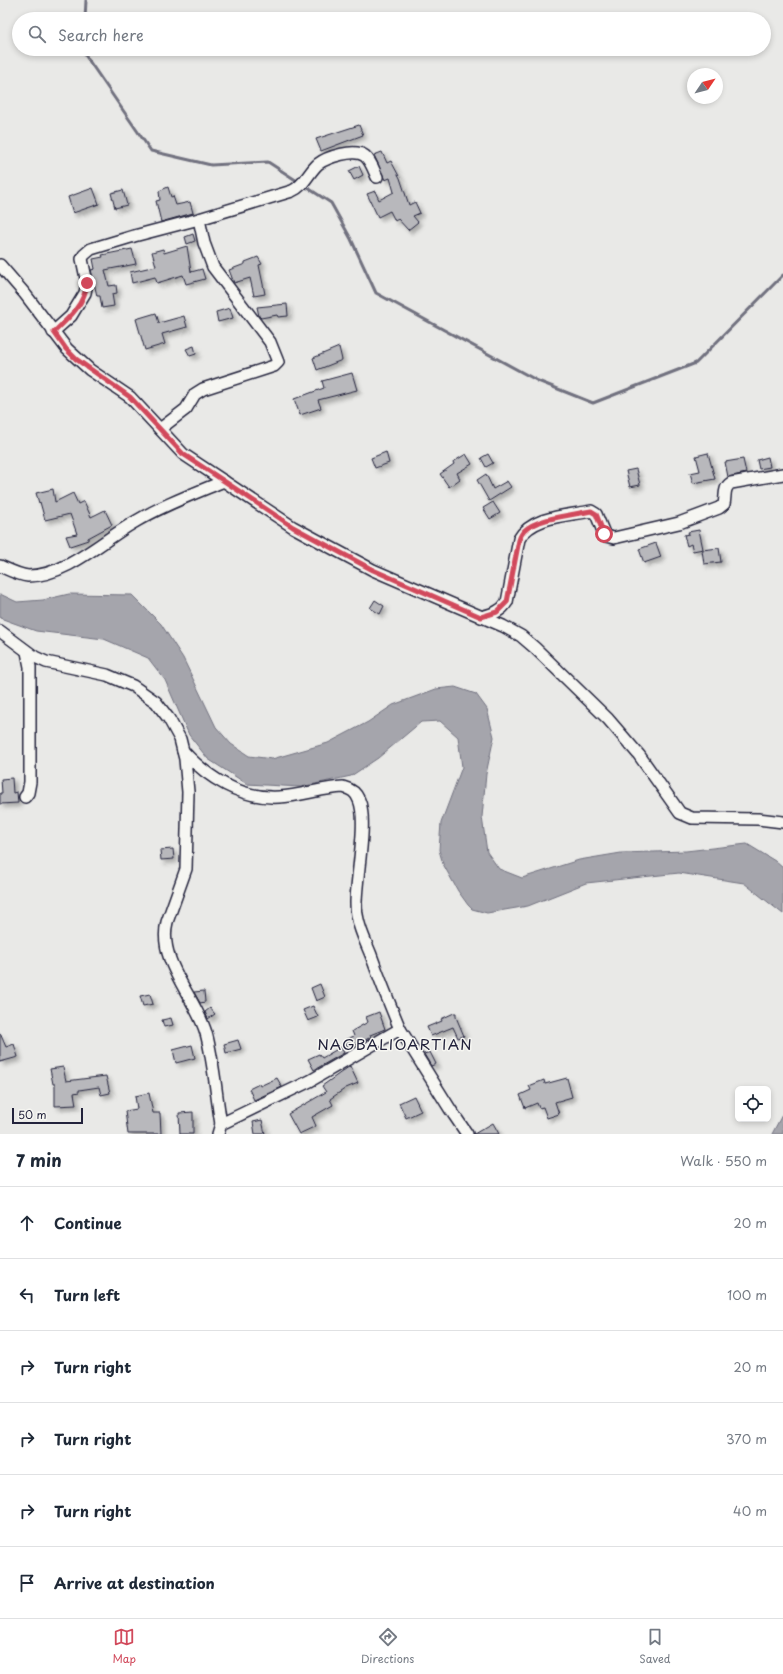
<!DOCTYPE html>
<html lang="en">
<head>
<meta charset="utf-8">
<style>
  body { margin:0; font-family:"Playpen Sans",sans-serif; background:#f6f6f7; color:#1f2937 }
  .controls { position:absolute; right:12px; bottom:12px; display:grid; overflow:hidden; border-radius:6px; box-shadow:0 2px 6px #0003 }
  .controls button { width:36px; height:36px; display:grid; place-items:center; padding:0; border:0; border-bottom:1px solid #e0e1e3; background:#fff; color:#1f2937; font:20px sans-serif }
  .compass { position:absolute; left:687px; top:68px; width:36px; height:36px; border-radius:50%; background:#fff; box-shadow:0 2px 6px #0003; rotate:55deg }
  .scale { position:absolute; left:12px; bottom:10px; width:71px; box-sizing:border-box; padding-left:4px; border:2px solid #22223b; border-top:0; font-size:11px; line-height:14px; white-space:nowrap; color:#22223b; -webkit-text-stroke:3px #f6f6f2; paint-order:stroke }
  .stop { position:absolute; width:12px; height:12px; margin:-9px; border:3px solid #d1495b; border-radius:50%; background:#fff }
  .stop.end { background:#d1495b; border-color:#fff; box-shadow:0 1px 4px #0008 }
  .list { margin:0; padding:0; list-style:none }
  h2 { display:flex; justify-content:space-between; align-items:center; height:52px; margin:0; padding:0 16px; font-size:17px }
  h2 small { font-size:13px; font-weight:400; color:#747a83 }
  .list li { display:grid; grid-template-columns:26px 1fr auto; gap:12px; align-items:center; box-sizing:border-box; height:72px; padding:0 16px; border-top:1px solid #e0e1e3 }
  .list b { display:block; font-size:15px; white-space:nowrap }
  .list em { font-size:13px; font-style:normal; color:#747a83 }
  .icon { flex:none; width:22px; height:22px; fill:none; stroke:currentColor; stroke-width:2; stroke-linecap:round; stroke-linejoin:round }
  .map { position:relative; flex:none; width:783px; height:1134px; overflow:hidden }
  .search { position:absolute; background:#fff; box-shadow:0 2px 6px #0003; left:12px; right:12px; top:12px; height:44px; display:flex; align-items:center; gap:10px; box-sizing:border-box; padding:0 14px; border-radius:22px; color:#747a83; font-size:15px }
  .sheet { height:484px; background:#fff }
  nav { display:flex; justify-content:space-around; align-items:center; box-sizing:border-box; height:56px; border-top:1px solid #e0e1e3; background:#fff; font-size:11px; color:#747a83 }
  nav a { display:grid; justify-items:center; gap:2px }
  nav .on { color:#d1495b }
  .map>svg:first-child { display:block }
  .water { fill:#a5a5ac; stroke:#71717f }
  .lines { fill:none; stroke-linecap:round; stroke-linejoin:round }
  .stream { stroke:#71717f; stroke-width:3 }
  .building { fill:#b8b8bc; stroke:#22223b; filter:url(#shadow) }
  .minor-casing { stroke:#22223b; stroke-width:14 }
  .minor { stroke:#f6f6f2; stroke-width:11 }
  .route { stroke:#d1495b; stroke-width:5 }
  .labels { text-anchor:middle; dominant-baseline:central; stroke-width:3; stroke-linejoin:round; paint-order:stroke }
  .quarter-label { font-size:15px; letter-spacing:1px; fill:#22223b; stroke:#f6f6f2 }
</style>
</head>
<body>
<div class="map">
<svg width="783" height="1134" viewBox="0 0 783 1134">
  <defs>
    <filter id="shadow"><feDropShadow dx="3.5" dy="3.5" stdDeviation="2" flood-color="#0004"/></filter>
  </defs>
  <rect width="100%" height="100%" fill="#e9e9e7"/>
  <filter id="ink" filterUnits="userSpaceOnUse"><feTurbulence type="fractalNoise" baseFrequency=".025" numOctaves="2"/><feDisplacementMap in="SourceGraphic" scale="8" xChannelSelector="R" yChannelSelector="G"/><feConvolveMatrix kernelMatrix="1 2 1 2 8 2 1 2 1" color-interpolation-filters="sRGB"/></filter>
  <g filter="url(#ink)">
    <g class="water">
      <polygon points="0,594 17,602 43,600 69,594 132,595 161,624 183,658 216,727 231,744 249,756 272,759 328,743 368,722 393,705 436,689 455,687 476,694 487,709 494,737 486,774 482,817 487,852 499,869 522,878 579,860 621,853 686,851 747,844 775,861 783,868 783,914 744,883 679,873 586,883 528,906 487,913 472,909 468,905 458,891 443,864 439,850 441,823 462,767 458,737 440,721 421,722 378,758 351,776 301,787 247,784 208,759 189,735 165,680 148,658 104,639 36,631 0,618"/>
      <polygon points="783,1113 783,1134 772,1134"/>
    </g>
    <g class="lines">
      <g class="stream">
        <polyline points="85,19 86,0"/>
        <polyline points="83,49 83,52 151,151 211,165 268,162 331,203 351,239 376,293 538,381 593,403 696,363 783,275"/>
      </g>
    </g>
    <g class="building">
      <polygon points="359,125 363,135 321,151 316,139"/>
      <polygon points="382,152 387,163 391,161 400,178 409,205 415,202 420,213 413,216 418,222 408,230 398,219 395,221 390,211 378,217 367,194 375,191 379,200 394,192 390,178 385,180 374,155"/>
      <polygon points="359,166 363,175 354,180 349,171"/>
      <polygon points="168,187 171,197 173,196 176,205 190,202 193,213 161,222 156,201 160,200 159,191"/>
      <polygon points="93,188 99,204 73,213 68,197"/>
      <polygon points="123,190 127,205 115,208 111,193"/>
      <polygon points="193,234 195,241 187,244 185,237"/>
      <polygon points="187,246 191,272 202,269 205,279 186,284 183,275 157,283 155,277 132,283 130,272 156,266 152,252 163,249 164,253"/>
      <polygon points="132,249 136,264 105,270 109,286 116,285 117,293 112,294 114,306 102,308 100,296 97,296 91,270 95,269 93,259 103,257 102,255"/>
      <polygon points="258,257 262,264 259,265 265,294 254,296 250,278 234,283 229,270 245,264 245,262"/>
      <polygon points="287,304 288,316 278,317 277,315 261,318 259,316 257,307"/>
      <polygon points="230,308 233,318 218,322 216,312"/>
      <polygon points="156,313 159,323 184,316 187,327 162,334 165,344 145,350 136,319"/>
      <polygon points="194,346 196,354 190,356 186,349"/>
      <polygon points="339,347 342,360 317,370 313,358"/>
      <polygon points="352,373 357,390 318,400 321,408 300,415 294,399 324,388 322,381"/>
      <polygon points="386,452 389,463 375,468 371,458"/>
      <polygon points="708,453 715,479 693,483 690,473 700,471 696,456"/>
      <polygon points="466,454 472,464 457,473 460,479 449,487 440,474 454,464 453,462"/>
      <polygon points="488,454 493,463 486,467 481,458"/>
      <polygon points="768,457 770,467 759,469 757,460"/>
      <polygon points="743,459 746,473 728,477 725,462"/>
      <polygon points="636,469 640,485 630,487 626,471"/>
      <polygon points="486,474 493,489 507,481 511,487 489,501 477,480"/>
      <polygon points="53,489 55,502 73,493 78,504 84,501 91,517 105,510 112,525 88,538 88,540 70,546 66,536 77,534 70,514 45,520 40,502 39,503 36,493"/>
      <polygon points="493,502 500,513 490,519 483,508"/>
      <polygon points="699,530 703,549 693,551 691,544 687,546 684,535 689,534 688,532"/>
      <polygon points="656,543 661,557 644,563 639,549"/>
      <polygon points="719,548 721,562 704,564 702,550"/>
      <polygon points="375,600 384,606 380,614 370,608"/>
      <polygon points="12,778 13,793 17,792 18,803 0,804 0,793 2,793 1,779"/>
      <polygon points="173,849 174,859 161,860 160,850"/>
      <polygon points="320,984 325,997 316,1001 311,988"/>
      <polygon points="204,991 205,1002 200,1003 194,992"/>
      <polygon points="150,994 153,1004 143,1006 140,996"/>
      <polygon points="313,1006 318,1017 308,1021 303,1010"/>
      <polygon points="210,1008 215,1014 208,1019 205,1012"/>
      <polygon points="379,1012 385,1029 370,1035 371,1037 348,1049 345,1040 354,1036 352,1031 368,1022 366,1017"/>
      <polygon points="454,1013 456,1013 456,1017 464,1036 458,1038 453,1027 431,1036 427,1027 442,1021 441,1019"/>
      <polygon points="171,1018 173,1025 164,1027 162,1020"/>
      <polygon points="0,1033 6,1047 14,1044 18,1057 0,1062"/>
      <polygon points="238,1040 241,1049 226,1053 224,1044"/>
      <polygon points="192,1045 195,1058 176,1063 173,1050"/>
      <polygon points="341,1047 344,1053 314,1070 308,1059 319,1054 322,1058"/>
      <polygon points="430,1052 436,1064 431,1066 424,1054"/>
      <polygon points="350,1066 358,1083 346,1088 330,1099 333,1105 312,1117 316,1126 299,1134 288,1114 326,1092 322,1086"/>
      <polygon points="63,1067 66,1081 106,1076 110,1093 101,1095 99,1087 79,1090 79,1092 74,1093 76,1105 55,1106 55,1084 53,1084 50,1069"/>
      <polygon points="277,1078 282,1087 254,1100 249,1089 259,1084 260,1086"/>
      <polygon points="567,1078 572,1097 555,1102 559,1114 547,1118 543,1107 539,1108 537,1103 525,1108 520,1095 531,1090 529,1086 544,1080 545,1084"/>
      <polygon points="149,1093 153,1113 160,1113 161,1134 128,1134 125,1111 137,1109 135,1096"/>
      <polygon points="414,1096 421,1111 406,1118 399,1103"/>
      <polygon points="193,1112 193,1134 180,1134 179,1113"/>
      <polygon points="262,1120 265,1134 255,1134 253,1122"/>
      <polygon points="493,1123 499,1134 474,1134"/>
    </g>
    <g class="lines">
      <g class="minor-casing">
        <g id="minor">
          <polyline points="0,265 25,294 67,349 90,370 130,397 183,454 293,527 330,547 373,570 503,626 521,636 535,648 608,719 639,755 680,813 692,818 758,819 783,822"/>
          <path d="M53 332 71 316 85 293 87 283 82 259 84 255 91 249 134 236 199 219 292 191C305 185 308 173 318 164 327 157 355 148 365 156 371 161 374 171 377 177"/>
          <polyline points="160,429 186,409 195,394 203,389 274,366 278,362 270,342 213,267 204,243 199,219"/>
          <path d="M0 566C9 570 19 575 28 576 66 576 102 541 133 523 161 506 193 494 224 481"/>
          <path d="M481 617C492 614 501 612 507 602L519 539C532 516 567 516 591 511L596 514 605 536 614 538 679 523 719 508 724 504C726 496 723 488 731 483L783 474"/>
          <path d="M0 631 35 657 46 662 107 675 133 686 156 702 169 719 180 739 185 759 188 792 186 869 167 922C157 961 196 998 206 1033 214 1062 216 1095 221 1124L310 1081 400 1029 450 1109 467 1134"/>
          <path d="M183 751C208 778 241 799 279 797 301 796 322 788 343 787 351 789 356 792 359 800 368 820 356 878 356 903 356 922 364 938 371 955 380 980 390 1005 400 1029"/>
          <polyline points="25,797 28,793 30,782 30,667 27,652"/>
          <polyline points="218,1134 221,1124"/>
        </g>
      </g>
      <use href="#minor" class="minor"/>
    </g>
  </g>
  <g class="lines" filter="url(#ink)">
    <path class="route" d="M87 283C85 304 68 319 54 332L66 349 76 359 130 397 183 454 224 481 293 527 330 547 373 570 481 617 497 612 507 602 519 540C520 537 522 533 524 531 536 518 573 515 591 511L596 514 604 534"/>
  </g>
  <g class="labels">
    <g class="quarter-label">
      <text x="395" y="1043">NAGBALIOARTIAN</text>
    </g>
  </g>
</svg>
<div class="controls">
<button><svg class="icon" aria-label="locate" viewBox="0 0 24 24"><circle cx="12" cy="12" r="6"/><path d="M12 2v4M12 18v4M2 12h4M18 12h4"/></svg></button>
</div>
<svg class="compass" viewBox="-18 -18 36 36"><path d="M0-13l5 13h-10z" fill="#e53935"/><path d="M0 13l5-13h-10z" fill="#747a83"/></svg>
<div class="scale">50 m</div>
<div class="stop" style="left:604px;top:534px"></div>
<div class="stop end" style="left:87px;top:283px"></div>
<div class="search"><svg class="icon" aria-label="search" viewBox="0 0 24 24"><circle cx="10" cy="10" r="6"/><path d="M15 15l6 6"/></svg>Search here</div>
</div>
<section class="sheet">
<h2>7 min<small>Walk · 550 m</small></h2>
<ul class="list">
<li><svg class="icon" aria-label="ahead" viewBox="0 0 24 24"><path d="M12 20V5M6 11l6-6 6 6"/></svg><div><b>Continue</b></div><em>20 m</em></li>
<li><svg class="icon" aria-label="left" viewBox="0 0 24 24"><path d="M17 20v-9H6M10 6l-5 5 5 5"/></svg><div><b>Turn left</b></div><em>100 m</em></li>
<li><svg class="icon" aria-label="right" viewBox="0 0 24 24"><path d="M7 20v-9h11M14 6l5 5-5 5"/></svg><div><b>Turn right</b></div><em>20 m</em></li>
<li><svg class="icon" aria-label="right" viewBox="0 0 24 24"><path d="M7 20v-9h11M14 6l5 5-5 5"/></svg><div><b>Turn right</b></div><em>370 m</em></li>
<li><svg class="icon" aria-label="right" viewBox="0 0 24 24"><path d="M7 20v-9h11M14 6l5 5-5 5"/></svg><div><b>Turn right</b></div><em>40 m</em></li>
<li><svg class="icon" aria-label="arrive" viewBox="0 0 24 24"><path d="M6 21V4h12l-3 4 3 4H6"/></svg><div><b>Arrive at destination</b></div></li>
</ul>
</section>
<nav>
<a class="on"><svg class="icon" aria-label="map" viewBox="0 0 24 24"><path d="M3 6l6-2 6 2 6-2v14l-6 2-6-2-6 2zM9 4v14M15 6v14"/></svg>Map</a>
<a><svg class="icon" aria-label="directions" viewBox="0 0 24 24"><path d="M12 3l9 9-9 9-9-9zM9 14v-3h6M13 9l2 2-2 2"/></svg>Directions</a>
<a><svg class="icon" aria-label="saved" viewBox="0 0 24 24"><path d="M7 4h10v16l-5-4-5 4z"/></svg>Saved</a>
</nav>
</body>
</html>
